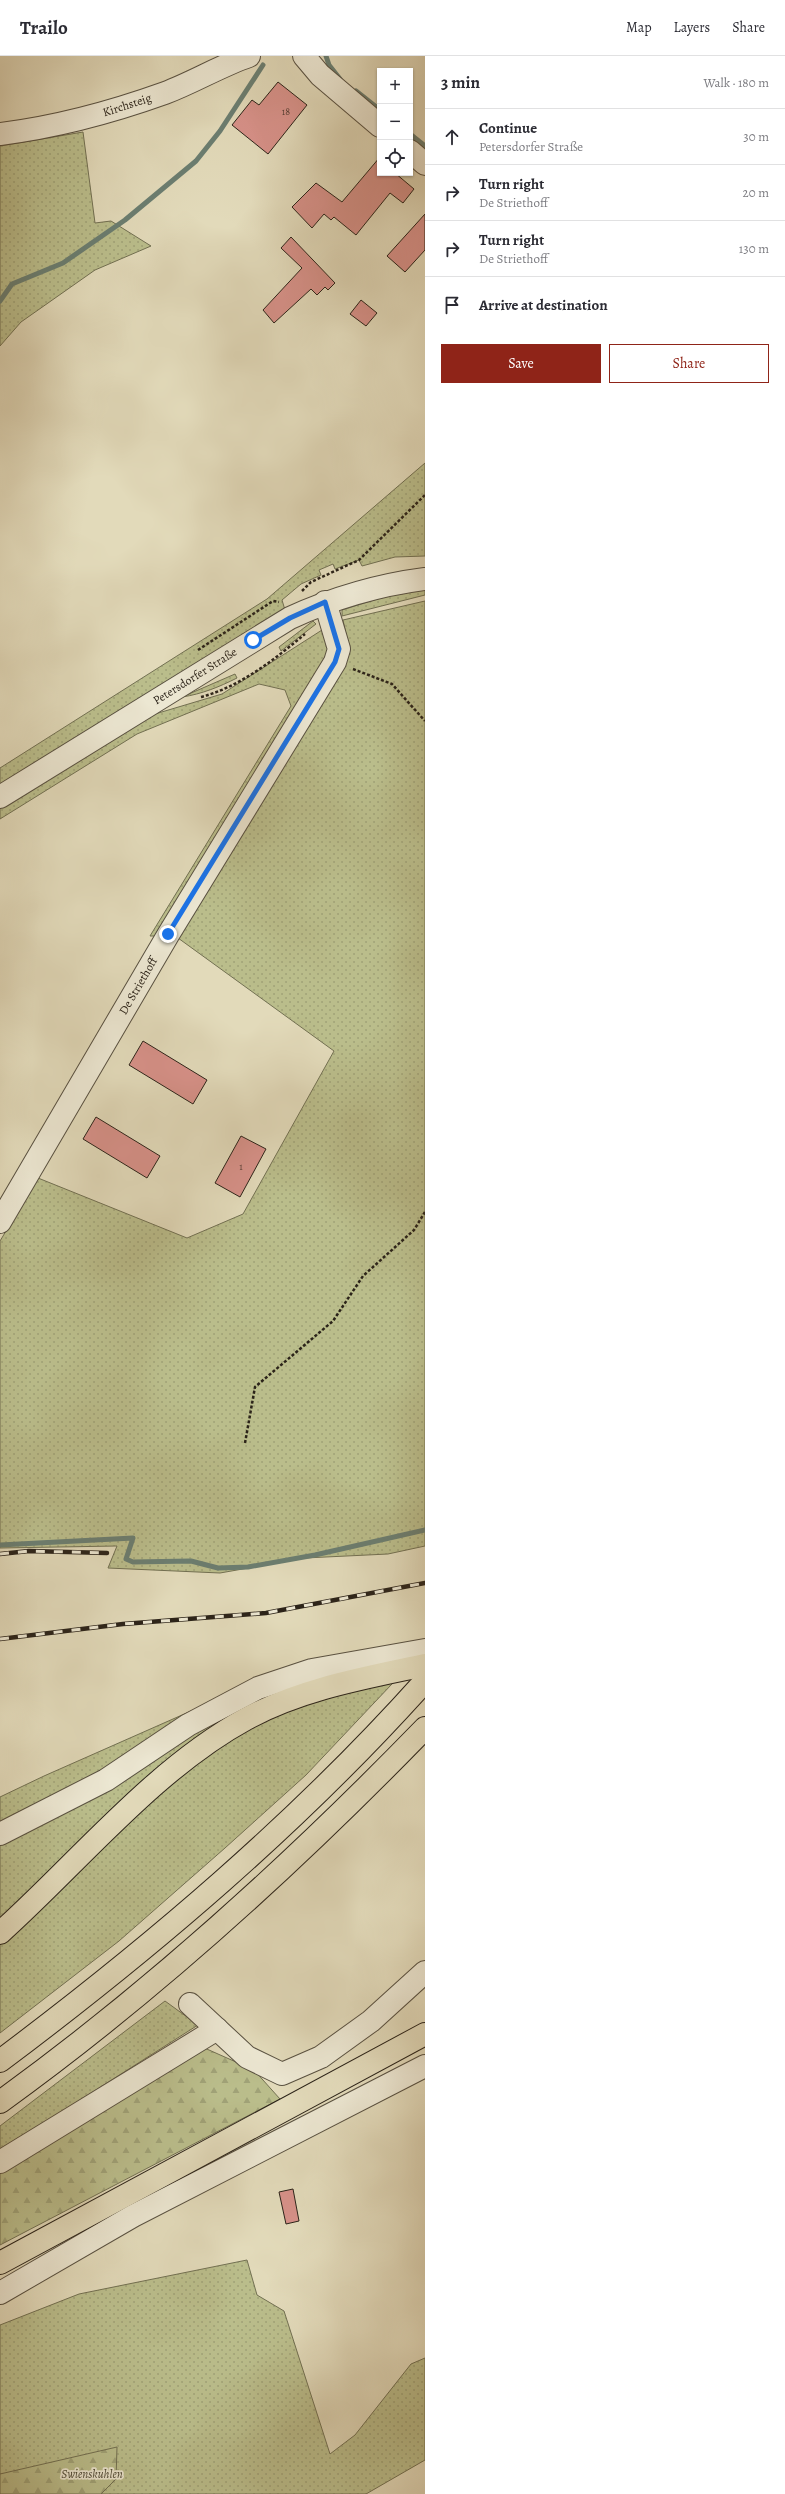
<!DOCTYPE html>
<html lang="en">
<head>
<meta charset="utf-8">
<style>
  body { margin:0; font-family:Alegreya,serif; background:#f2f2f3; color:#2b2b33 }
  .controls { position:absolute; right:12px; top:12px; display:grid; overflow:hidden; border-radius:0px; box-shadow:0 1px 3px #0004 }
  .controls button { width:36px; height:36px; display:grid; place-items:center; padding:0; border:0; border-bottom:1px solid #e1e1e2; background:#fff; color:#2b2b33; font:20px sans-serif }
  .stop { position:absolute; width:12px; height:12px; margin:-9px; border:3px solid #1a73e8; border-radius:50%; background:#fff }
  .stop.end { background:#1a73e8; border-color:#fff; box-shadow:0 1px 4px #0008 }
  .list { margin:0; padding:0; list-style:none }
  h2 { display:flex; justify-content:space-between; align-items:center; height:52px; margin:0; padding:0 16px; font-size:17px }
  h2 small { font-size:13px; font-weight:400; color:#7c7c81 }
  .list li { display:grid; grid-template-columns:26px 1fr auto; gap:12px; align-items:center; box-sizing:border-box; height:56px; padding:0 16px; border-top:1px solid #e1e1e2 }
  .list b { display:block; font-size:15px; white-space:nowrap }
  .list p { margin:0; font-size:13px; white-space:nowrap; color:#7c7c81 }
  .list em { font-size:13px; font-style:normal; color:#7c7c81 }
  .actions { display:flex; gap:8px; padding:12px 16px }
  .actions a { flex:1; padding:9px 0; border:1px solid #8f2418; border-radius:0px; text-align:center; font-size:14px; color:#8f2418 }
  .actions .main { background:#8f2418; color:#fff }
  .icon { flex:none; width:22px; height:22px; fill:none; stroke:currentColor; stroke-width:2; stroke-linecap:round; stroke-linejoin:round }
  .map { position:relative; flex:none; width:425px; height:2438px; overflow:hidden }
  header { display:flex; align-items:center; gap:24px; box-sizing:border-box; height:56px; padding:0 20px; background:#fff; border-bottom:1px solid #e1e1e2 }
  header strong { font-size:19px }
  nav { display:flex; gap:22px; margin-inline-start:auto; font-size:14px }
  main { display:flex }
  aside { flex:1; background:#fff }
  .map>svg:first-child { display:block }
  .green { fill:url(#green-dots); stroke:#727052 }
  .forest { fill:url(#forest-firs); stroke:#727052 }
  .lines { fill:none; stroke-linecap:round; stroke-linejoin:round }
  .stream { stroke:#6b7e71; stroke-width:5 }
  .building { fill:#d79189; stroke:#2b2319 }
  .minor-casing { stroke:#595141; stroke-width:24 }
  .highway-casing { stroke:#2b2319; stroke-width:24 }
  .path { stroke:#2b2319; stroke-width:2.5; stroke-dasharray:3 2; stroke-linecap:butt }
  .minor { stroke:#ece7d2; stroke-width:22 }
  .highway { stroke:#e2daba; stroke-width:22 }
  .rail-casing { stroke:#2b2319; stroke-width:4.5 }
  .rail { stroke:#ece7d2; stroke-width:3; stroke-dasharray:9; stroke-linecap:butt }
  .route { stroke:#1a73e8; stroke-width:5 }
  .labels { text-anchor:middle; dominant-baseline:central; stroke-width:3.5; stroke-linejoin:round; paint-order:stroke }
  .number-label { font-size:10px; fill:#563e35 }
  .street-label { font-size:12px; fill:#2b2319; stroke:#ece7d2 }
  .park-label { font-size:12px; font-style:italic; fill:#4f4a36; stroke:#ece7d2 }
</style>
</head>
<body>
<header>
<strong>Trailo</strong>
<nav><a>Map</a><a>Layers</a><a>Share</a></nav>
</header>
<main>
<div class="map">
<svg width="425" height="2438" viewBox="0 0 425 2438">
  <defs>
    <pattern id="green-dots" width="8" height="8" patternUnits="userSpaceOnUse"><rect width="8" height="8" fill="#babd8b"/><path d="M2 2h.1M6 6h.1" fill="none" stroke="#a0a277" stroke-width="1.8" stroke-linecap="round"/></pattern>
    <pattern id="forest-firs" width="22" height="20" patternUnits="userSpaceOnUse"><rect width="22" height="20" fill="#babd8b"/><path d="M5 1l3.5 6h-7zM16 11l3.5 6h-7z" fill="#a0a277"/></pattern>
  </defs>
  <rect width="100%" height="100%" fill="#e2daba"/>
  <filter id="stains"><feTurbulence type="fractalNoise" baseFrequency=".005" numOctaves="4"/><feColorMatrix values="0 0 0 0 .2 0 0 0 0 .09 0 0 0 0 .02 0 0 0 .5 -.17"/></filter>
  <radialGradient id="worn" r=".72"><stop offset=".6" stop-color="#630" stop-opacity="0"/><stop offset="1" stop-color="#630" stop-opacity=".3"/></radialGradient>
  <g class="green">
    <polygon points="83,76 95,167 111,165 151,190 95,214 21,266 0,290 0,90"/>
    <polygon points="425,407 425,500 395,501 362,510 359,504 335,513 333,508 319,514 321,519 301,528 282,544 285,554 0,728 0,712 267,543"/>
    <polygon points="425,533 425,539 342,560 342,554 400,536"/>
    <polygon points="425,545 425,1490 388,1498 305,1502 220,1517 108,1512 117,1490 0,1492 0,1185 38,1122 187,1182 243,1158 334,995 178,882 345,594 346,578 343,564"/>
    <polygon points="313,565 316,568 281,595 279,591"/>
    <polygon points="322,574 330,594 160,880 150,880 291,650 285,634 259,628 137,678 0,763 0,751 155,658 222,638"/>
    <path d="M235 618 237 622C219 631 202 638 182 641Z"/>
    <polygon points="425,1583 425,1593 306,1719 225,1792 119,1885 0,1977 0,1741 44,1720 259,1625 327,1604"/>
    <polygon points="165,1945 198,1969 0,2095 0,2070"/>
    <polygon points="247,2204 257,2239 284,2255 330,2398 355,2379 411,2308 425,2302 425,2404 366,2438 101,2438 116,2423 0,2418 0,2269 79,2238"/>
  </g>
  <g class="forest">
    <polygon points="200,1990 254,2014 280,2043 0,2189 0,2114"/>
    <polygon points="117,2391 116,2423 101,2438 0,2438 0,2418"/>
  </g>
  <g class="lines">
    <g class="stream">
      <polyline points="326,0 329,9 340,23"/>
      <polyline points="356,35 380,54"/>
      <polyline points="410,78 425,90"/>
      <polyline points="0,245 12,228 63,207 125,164 196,105 220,75 263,9"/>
      <polyline points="0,1489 133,1482 126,1503 133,1506 191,1505 218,1512 248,1511 315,1499 425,1474"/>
    </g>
  </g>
  <g class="building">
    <polygon points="278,26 307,49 268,98 232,69 252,44 259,49"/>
    <polygon points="380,101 380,117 395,117 414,133 403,147 390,137 356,179 334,161 331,164 324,158 312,172 292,151 316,127 342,146"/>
    <polygon points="425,158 425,194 405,216 387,200"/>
    <polygon points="291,181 335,227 328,234 325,231 317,239 311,233 274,267 263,254 302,212 281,192"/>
    <polygon points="361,244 377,257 366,270 350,258"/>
    <polygon points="143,985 207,1024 193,1048 129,1009"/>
    <polygon points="96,1061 160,1100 147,1122 83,1083"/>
    <polygon points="241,1080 266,1093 240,1141 215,1127"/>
    <polygon points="293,2133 299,2165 286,2168 279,2136"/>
  </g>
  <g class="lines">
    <g class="minor-casing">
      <g id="minor">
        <polyline points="304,0 320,19 380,70"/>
        <path d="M0 78C57 71 112 56 165 37 194 26 220 10 249 0"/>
        <polyline points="410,95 425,108"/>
        <path d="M0 741 290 562C334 542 378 529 425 523"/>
        <polyline points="0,1166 168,879 335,606 339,593 325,546"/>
        <polyline points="0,1778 106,1724 188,1669 258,1632 312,1614 425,1594"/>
        <polyline points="190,1948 247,2001 282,2018 321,2001 371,1965 425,1916"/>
        <polyline points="0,2106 217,1973"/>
        <polyline points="0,2237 133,2160 425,2010"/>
      </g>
    </g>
    <g class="highway-casing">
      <g id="highway">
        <path d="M0 1877C78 1807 154 1713 246 1663 301 1633 364 1622 425 1609"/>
        <path d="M0 2005C152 1891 298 1767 425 1625"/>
        <path d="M0 2046C154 1935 293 1808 425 1672"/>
        <polyline points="0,2207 425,1978"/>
      </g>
    </g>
    <g class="path">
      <polyline points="302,535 311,526 359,504 425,439"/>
      <polyline points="198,594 273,545 279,546"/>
      <polyline points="353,613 392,628 425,665"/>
      <path d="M201 641C240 631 275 603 305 578"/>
      <polyline points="245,1387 255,1331 333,1265 363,1220 414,1174 425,1156"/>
    </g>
    <use href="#minor" class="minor"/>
    <use href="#highway" class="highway"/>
    <g class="rail-casing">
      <g id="rail">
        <polyline points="0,1498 29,1495 107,1497"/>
        <polyline points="0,1583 123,1568 266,1557 425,1527"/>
      </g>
    </g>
    <use href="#rail" class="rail"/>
  </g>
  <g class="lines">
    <polyline class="route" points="168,878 335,606 339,593 325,546 290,562 253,584"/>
  </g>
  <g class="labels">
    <g class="number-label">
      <text x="286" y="55">18</text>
      <text x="241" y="1110">1</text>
    </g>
    <g class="street-label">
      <text transform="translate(127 49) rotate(-18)">Kirchsteig</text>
      <text transform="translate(195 620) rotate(-32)">Petersdorfer Straße</text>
      <text transform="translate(138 930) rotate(-60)">De Striethoff</text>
    </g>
    <g class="park-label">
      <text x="92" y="2418">Swienskuhlen</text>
    </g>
  </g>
  <rect width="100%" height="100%" filter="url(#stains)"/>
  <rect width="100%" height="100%" fill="url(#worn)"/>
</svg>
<div class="controls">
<button>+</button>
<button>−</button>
<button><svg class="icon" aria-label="locate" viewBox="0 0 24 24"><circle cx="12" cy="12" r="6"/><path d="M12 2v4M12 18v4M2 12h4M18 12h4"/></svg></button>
</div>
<div class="stop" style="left:253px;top:584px"></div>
<div class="stop end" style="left:168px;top:878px"></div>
</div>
<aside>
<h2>3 min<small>Walk · 180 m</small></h2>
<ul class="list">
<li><svg class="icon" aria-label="ahead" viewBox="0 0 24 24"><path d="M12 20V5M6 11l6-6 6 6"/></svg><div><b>Continue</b><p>Petersdorfer Straße</p></div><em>30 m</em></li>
<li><svg class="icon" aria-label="right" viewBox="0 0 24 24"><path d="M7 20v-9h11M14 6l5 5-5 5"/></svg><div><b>Turn right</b><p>De Striethoff</p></div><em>20 m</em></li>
<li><svg class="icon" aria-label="right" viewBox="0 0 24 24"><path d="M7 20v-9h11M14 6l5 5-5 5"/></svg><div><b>Turn right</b><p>De Striethoff</p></div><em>130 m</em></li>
<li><svg class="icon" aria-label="arrive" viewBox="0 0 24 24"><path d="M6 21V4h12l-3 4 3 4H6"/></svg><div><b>Arrive at destination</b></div></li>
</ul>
<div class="actions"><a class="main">Save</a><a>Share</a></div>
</aside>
</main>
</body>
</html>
